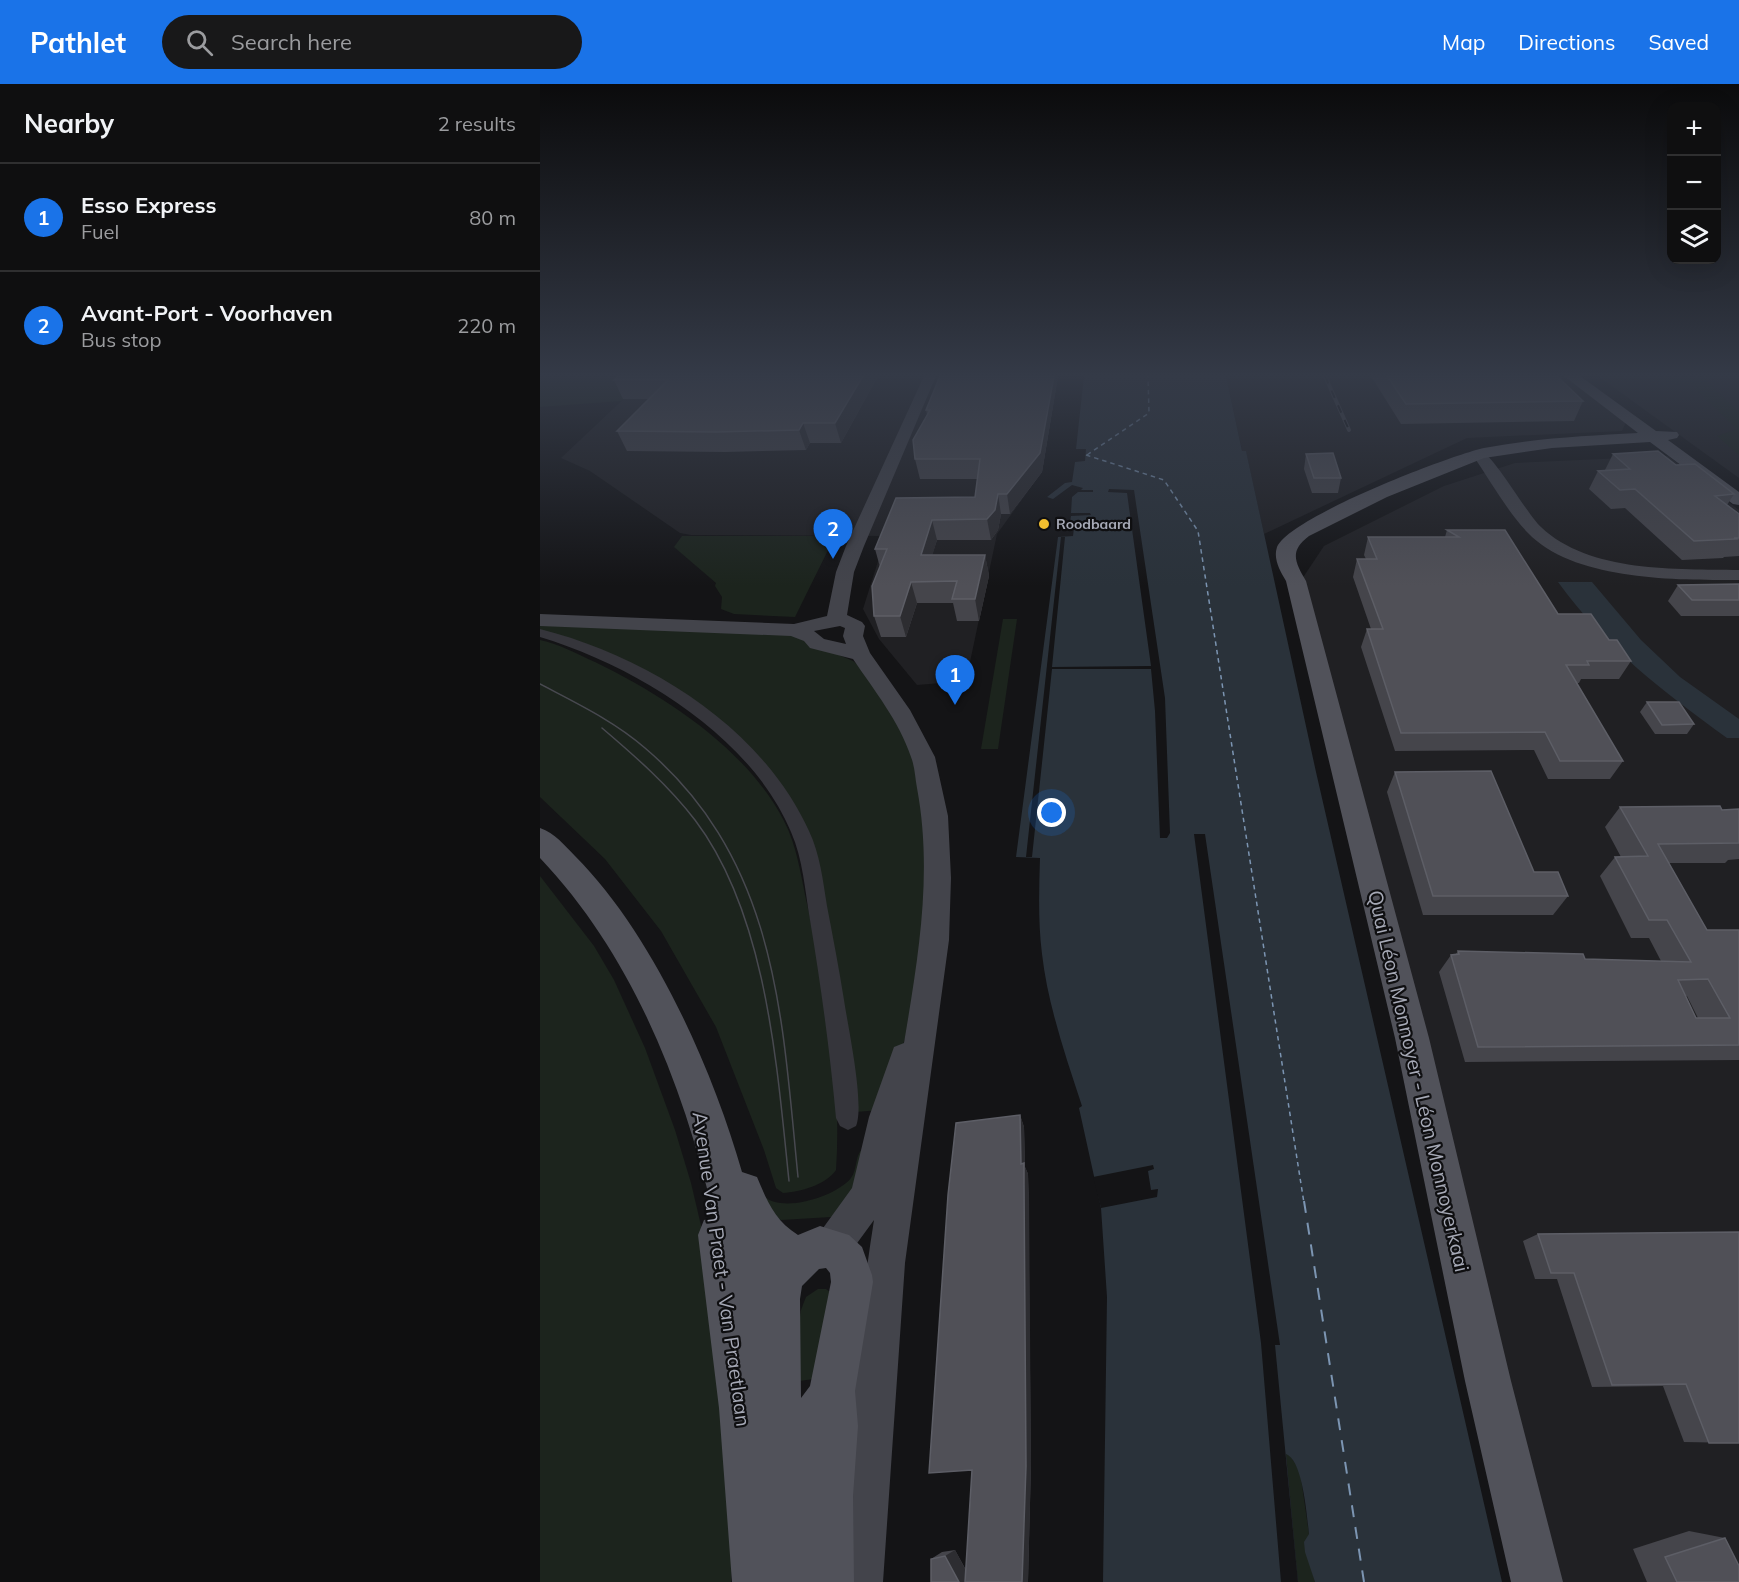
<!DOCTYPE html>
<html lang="en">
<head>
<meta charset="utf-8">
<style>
  body { margin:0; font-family:Mulish,sans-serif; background:#181819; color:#f1f3f6 }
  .controls { position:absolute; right:18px; top:18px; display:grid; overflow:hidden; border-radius:12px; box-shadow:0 6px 24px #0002 }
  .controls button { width:54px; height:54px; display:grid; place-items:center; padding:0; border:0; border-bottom:2px solid #2f2f30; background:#0f0f10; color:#f1f3f6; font:30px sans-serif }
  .you { position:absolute; left:512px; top:729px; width:21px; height:21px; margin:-15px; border:4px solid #fff; border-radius:50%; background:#1a73e8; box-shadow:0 0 0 9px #1a73e833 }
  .badge { display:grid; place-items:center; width:39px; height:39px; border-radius:50%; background:#1a73e8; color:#fff; font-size:20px; font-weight:700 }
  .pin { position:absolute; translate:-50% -50px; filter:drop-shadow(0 2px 3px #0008) }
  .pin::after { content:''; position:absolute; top:32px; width:21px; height:18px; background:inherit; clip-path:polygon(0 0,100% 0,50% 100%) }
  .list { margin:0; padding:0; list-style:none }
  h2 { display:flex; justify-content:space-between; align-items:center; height:78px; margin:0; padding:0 24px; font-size:26px }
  h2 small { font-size:20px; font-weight:400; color:#9b9c9f }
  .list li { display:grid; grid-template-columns:39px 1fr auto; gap:18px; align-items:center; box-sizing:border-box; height:108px; padding:0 24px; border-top:2px solid #2f2f30 }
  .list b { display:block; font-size:22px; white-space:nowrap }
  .list p { margin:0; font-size:20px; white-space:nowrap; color:#9b9c9f }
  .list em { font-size:20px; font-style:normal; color:#9b9c9f }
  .icon { flex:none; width:33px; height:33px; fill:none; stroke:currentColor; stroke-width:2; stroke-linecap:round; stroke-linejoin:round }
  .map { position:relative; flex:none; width:1199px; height:1498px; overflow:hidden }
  header { display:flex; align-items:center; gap:36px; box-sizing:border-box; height:84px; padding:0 30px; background:#1a73e8; color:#fff }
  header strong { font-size:28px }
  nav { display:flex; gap:33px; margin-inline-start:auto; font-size:21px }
  .search { width:420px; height:54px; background:#181819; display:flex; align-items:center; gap:15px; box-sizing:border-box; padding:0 21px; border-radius:33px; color:#9b9c9f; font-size:22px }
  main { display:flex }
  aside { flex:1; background:#0f0f10 }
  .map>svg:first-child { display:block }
  .built { fill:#202023 }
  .green { fill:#1c241d }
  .water { fill:#2a323a }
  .pier { fill:#141416 }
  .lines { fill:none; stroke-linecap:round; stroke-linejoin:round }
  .ferry-far1 { stroke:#7c95b2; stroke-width:1.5; stroke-dasharray:4.5 4; stroke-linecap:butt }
  .ferry { stroke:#7c95b2; stroke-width:2; stroke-dasharray:12 10; stroke-linecap:butt }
  .street { fill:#35353b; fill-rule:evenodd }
  .secondary { fill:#43444b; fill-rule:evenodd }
  .primary { fill:#51525a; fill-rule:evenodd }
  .tram { stroke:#484950; stroke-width:1.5 }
  .rail-casing { stroke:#484950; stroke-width:4 }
  .rail { stroke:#0f0f11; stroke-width:2; stroke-dasharray:8; stroke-linecap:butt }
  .wall { fill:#45454b; fill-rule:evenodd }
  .shaded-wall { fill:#2d2d31 }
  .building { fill:#505057; stroke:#5d5e66; stroke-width:1.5; fill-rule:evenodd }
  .poi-dot { fill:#f2be2f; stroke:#0f0f11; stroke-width:2 }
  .labels { text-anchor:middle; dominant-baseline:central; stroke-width:4.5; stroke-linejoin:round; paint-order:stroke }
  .far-poi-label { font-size:14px; font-weight:bold; fill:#a6a9b6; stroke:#0f0f11; text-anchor:start }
  .near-street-label { font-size:20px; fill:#a6a9b6; stroke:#0f0f11 }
</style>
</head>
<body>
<header>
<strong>Pathlet</strong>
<div class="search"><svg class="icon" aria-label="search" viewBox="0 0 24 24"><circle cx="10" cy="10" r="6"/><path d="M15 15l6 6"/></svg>Search here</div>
<nav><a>Map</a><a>Directions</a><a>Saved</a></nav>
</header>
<main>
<aside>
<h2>Nearby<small>2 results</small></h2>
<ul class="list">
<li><span class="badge">1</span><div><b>Esso Express</b><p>Fuel</p></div><em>80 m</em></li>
<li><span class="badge">2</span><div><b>Avant-Port - Voorhaven</b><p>Bus stop</p></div><em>220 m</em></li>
</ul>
</aside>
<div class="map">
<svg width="1199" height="1498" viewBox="0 0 1199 1498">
  <rect width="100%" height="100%" fill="#141416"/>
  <g class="built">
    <polygon points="108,292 518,292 502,388 457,450 426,597 377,601 339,555 323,525 346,452 151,451 140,449 50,387 21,374"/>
    <polygon points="686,292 1025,292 1086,338 1082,347 927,354 724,450 706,368 702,367"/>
    <polygon points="1058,292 1199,292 1199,394 1134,347"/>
    <polygon points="1128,372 1199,426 1199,1498 1022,1498 760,498 784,462 904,402 975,379"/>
  </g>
  <g class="green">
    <polygon points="0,292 108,292 81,317 0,323"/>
    <polygon points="1113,292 1161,292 1199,328 1199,371 1177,352 1197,345 1152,302 1115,295"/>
    <polygon points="142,452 295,452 255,533 194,530 181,525 182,513 175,502 176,499 134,463"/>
    <polygon points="463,535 477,535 458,665 441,665"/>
    <polygon points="0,540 252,551 313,577 321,583 340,608 376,676 390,775 370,940 341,1026 315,1028 272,763 207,662 44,559 0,546"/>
    <path d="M0 556C19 560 37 570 55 578 125 612 207 665 244 737 257 762 261 792 267 820 286 905 302 999 296 1086 286 1101 260 1108 243 1109L236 1104 224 1066 176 943 121 847 65 775 0 713Z"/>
    <polygon points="0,792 54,862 74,896 105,964 135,1046 151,1099 163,1150 196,1418 191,1498 0,1498"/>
    <path d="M323 1064 322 1104 291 1133 241 1136 233 1133 224 1112C242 1130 297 1112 311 1094 318 1084 314 1073 323 1064Z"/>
    <polygon points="278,1205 286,1205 291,1209 273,1295 260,1297 252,1282 261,1226 266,1213"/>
    <polygon points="746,1370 749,1370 760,1387 769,1450 768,1472 775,1498 758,1498"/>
  </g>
  <g class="water">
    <path d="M544 292H686L702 367H706L776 688 962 1498H775L765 1468 764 1458 769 1450C767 1433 763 1376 746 1370L758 1498H563L567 1213 561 1124 539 1024 542 1022C526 973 508 922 502 870 498 838 499 806 500 774L476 773 518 453 533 452 534 444 529 443 531 432 551 431 550 429H531L532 413 538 408H553V406H541L543 404 532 401 513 415 507 413 525 399 532 398 535 378 545 377 546 365H536Z"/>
    <path d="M1018 498H1052L1101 556 1140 593 1199 635V654H1187C1120 605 1068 566 1018 498Z"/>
  </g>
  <g class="pier">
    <polygon points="569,405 594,406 625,614 630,749 627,754 620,754 615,627 611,585 512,585 492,773 486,773 521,453 525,453 512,583 611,582 587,409 568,408"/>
    <polygon points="654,750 665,750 740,1261 735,1261 758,1498 741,1498 721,1259"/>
    <polygon points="613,1081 614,1085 608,1087 611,1106 618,1105 617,1113 561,1124 553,1093"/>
  </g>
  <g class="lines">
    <g class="ferry-far1">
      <polyline points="546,371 624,396 658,447 764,1119"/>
      <polyline points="547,371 609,329 608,292"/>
    </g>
    <polyline class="ferry" points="764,1117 824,1498"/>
    <path class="street" d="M0 545C107 572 222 643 269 747 280 770 283 797 287 822 293 853 299 885 304 916 308 943 325 1021 316 1042L308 1046 300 1042 296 1034C290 968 281 902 270 836 265 807 263 775 251 748 211 652 96 582 0 553Z"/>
    <g class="secondary">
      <path d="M384 292H396L324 462 314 488 307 531 322 538 325 542 323 552 330 569 370 626 395 673 408 732 411 794 409 856 365 1179 343 1498H297C307 1377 315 1255 334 1136L304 1177 291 1183 278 1177 272 1164 278 1151 312 1104 329 1033 354 963 364 959C378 875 393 790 377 704 375 694 375 683 371 673 359 637 334 606 313 575L270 564 264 557 251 552 0 542V530L254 540 287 532 296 488 306 462ZM300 542 305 544 303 552 306 560 284 555 274 547Z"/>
      <path d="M939 366C953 369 986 429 1001 443 1049 489 1138 485 1199 486V496C1137 496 1034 497 988 449 966 426 950 396 932 370Z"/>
    </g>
    <g class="primary">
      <path d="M1024 292H1040L1116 347 1137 348 1139 351 1137 354 1128 356 1199 408V421L1193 420 1110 358 1012 364 944 374 847 413 769 452C749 467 755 478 766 497L889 954 971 1297 1023 1498H971L925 1297 855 954 746 497C740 487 733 475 737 463 750 433 908 372 944 364 995 354 1046 352 1098 349Z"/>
      <path d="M0 744C15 749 24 761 35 772 112 849 172 983 202 1088L217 1093C227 1117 235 1137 258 1151L280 1142 309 1151 322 1163 332 1191 333 1198 315 1307 318 1342 313 1412 314 1498H192L179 1324 158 1151 164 1136 174 1133C144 1003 93 872 0 774ZM286 1184 290 1189 291 1198 270 1302 261 1314 260 1215 262 1202 279 1185Z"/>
    </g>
    <g class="tram">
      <path d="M0 600C36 619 74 637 105 664 238 777 242 933 258 1093"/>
      <path d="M62 644C96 673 128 701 155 736 227 831 237 983 249 1097"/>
    </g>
    <g class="rail-casing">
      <polyline id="rail" points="785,292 809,346"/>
    </g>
    <use href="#rail" class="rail"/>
  </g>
  <g class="wall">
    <polygon points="338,292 301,359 270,359 266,366 185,368 87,367 77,347 108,315 83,315 74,296"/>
    <polygon points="400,292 518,292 502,388 470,430 461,430 458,446 451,456 397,456 392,471 445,471 449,492 439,537 417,537 413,519 377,519 366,553 341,553 334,532 340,483 335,465 435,413 437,395 380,395 375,375 387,331 386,326"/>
    <polygon points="831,292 1017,292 1043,317 1034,337 861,340"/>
    <polygon points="766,370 801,394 798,409 772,409 764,385"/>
    <polygon points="1073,370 1136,381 1194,410 1187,421 1199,430 1199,472 1184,473 1183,474 1142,476 1085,424 1071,425 1049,405 1058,387 1065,386"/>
    <polygon points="907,446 965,446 1018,530 1069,556 1091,577 1079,595 1041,595 1039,599 1037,599 1083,677 1070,695 1008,695 994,666 855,667 821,563 827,545 831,545 813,493 817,475 826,475 824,471 828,453 905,453"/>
    <polygon points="1199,500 1199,532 1141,532 1128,517 1138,501"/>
    <polygon points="1107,618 1154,640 1147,650 1115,650 1100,628"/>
    <polygon points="855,688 1028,812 1013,831 883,831 847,708"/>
    <path d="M1080 723 1182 726 1199 725V775L1188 776 1185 779H1129L1167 846H1199V976L925 978 899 888 911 871 916 870 918 867 1045 875 1121 877 1109 854H1091L1060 792 1075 773H1081L1065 743ZM1146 912H1147L1158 934H1156Z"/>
    <polygon points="480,1031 484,1043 485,1083 488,1090 491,1380 488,1498 391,1498 391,1475 402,1468 415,1466 426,1486"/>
    <polygon points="1199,1148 1199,1359 1144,1358 1123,1302 1052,1303 1017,1195 995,1195 983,1157 998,1150"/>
    <polygon points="1149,1447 1185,1454 1199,1498 1107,1498 1093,1465"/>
  </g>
  <g class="shaded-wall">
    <polygon points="323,292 338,292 301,359 295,339"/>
    <polygon points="514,292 518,292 502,388 470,430 467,410"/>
    <polygon points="263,339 270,359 266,366 259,346"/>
    <polygon points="458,410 461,430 458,446 451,456 447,435"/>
    <polygon points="392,436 397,456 386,492 381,471"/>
    <polygon points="445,471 449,492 439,537 435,515"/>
    <polygon points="371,498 377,519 366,553 360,532"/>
    <polygon points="480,1031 484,1043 485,1083 488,1090 489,1108 491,1380 488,1498 482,1498"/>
    <polygon points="415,1466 432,1498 419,1498 405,1472"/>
  </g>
  <g class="building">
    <polygon points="79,292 323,292 295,339 263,339 259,346 176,348 77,347 128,296 74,296"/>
    <polygon points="400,292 514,292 500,369 467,410 458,410 455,426 447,435 392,436 381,471 445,471 435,515 412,515 417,497 371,498 360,532 334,532 332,502 347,465 335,465 356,414 435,413 440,375 375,375 373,356 390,326 386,326"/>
    <polygon points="847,292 1017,292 1043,317 866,320"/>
    <polygon points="1118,367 1136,381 1155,380 1194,410 1175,412 1199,430 1199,454 1194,454 1196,455 1154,457 1095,405 1080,406 1058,387 1090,385 1073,370"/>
    <polygon points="793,369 801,394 774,394 766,370"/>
    <polygon points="907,446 965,446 1018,530 1051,530 1069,556 1077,556 1091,577 1047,577 1049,581 1026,581 1083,677 1020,677 1005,648 861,649 827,545 843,545 817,475 837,475 828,453 919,453"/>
    <polygon points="1199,500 1199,516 1152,516 1138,501"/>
    <polygon points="1107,618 1139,618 1154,640 1122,641"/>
    <polygon points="951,687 994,788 1018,788 1028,812 893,812 855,688"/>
    <path d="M1180 722 1182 726 1199 725V759L1118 760 1167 846H1199V961L938 963 911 871 919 870 918 867 1043 870 1045 875 1151 878 1127 836H1109L1075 773 1108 772 1080 723ZM1168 895 1190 934H1156L1138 896Z"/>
    <polygon points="480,1031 481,1080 484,1079 484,1099 486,1382 482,1498 425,1498 432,1386 389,1389 408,1111 416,1039"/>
    <polygon points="1199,1148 1199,1359 1169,1359 1146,1300 1072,1301 1034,1189 1011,1189 998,1150"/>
    <polygon points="1185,1454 1199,1482 1199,1498 1137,1498 1125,1473"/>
    <polygon points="405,1472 419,1498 391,1498 391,1475"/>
  </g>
  <linearGradient id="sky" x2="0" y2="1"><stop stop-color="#0b0b0c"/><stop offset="0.58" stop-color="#343a47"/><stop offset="1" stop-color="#343a47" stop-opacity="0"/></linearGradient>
  <rect width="1199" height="502" fill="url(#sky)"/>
  <circle class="poi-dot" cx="504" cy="440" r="6"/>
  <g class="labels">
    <g class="far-poi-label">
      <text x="516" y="440">Roodbaard</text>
    </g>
    <g class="near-street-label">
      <text transform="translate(879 997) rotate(77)">Quai Léon Monnoyer - Léon Monnoyerkaai</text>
      <text transform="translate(182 1185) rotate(82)">Avenue Van Praet - Van Praetlaan</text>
    </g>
  </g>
</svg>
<div class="controls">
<button>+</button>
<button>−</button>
<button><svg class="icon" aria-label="layers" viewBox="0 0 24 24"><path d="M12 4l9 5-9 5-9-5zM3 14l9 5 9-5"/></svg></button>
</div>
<div class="you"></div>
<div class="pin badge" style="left:415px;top:621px">1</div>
<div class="pin badge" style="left:293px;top:475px">2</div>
</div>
</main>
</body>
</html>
